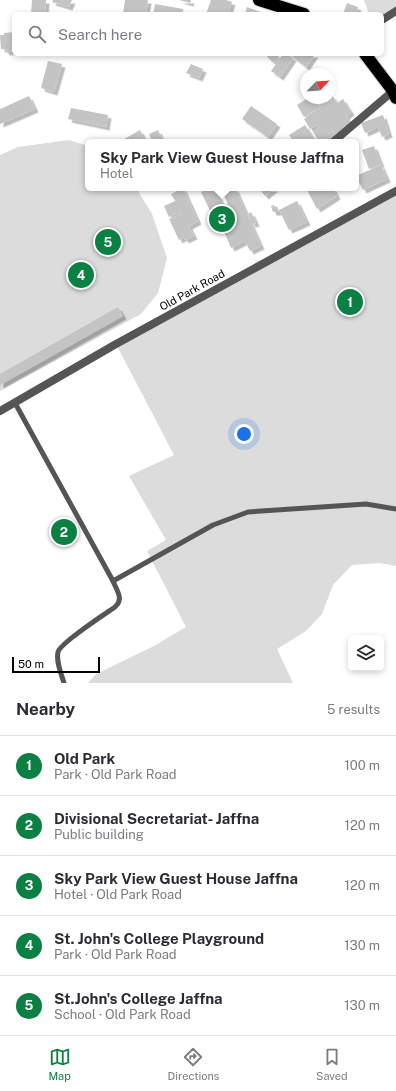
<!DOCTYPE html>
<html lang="en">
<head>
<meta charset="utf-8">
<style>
  body { margin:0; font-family:"Public Sans",sans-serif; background:#f7f7f7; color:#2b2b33 }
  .controls { position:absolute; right:12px; bottom:12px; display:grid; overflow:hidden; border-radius:6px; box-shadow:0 2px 6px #0003 }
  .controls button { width:36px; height:36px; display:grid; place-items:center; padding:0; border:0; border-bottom:1px solid #e1e1e2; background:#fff; color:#2b2b33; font:20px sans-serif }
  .compass { position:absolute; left:300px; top:68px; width:36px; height:36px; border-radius:50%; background:#fff; box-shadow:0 2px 6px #0003; rotate:65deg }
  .scale { position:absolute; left:12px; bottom:10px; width:88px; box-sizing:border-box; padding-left:4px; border:2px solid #000; border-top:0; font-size:11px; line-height:14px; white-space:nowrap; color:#000; -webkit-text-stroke:3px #fff; paint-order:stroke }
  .you { position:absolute; left:244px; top:434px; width:14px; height:14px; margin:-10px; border:3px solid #fff; border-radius:50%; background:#1a73e8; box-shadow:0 0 0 6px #1a73e833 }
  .badge { display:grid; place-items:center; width:26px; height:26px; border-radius:50%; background:#0b8043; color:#fff; font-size:13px; font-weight:700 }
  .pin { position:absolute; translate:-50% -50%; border:2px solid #fff; box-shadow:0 1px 4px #0006 }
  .popup { position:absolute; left:85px; top:139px; width:274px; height:52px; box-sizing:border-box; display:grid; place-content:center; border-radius:6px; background:#fff; filter:drop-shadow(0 1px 3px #0005); font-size:13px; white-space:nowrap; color:#7c7c81 }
  .popup b { font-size:15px; color:#2b2b33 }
  .popup::after { content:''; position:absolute; left:50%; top:100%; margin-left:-8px; border:8px solid transparent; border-top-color:#fff }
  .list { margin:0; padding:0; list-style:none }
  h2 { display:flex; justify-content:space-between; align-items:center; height:52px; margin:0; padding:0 16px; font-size:17px }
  h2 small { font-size:13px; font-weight:400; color:#7c7c81 }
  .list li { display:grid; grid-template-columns:26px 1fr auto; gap:12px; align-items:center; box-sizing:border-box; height:60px; padding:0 16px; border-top:1px solid #e1e1e2 }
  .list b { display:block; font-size:15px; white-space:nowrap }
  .list p { margin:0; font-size:13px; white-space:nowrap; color:#7c7c81 }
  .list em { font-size:13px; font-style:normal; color:#7c7c81 }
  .icon { flex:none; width:22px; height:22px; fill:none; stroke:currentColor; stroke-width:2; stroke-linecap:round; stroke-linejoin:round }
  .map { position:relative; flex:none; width:396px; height:683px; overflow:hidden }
  .search { position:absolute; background:#fff; box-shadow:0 2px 6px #0003; left:12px; right:12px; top:12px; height:44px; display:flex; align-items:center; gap:10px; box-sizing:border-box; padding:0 14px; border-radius:6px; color:#7c7c81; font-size:15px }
  .sheet { height:352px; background:#fff }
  nav { display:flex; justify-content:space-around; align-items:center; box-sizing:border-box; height:56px; border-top:1px solid #e1e1e2; background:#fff; font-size:11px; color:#7c7c81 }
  nav a { display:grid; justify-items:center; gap:2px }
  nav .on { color:#0b8043 }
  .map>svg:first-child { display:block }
  .green { fill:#dcdcdc }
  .building { fill:#c4c4c4; filter:url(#shadow) }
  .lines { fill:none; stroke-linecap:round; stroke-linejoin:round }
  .highway-casing { stroke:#dbdbdb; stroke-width:14 }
  .lane { stroke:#555; stroke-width:5 }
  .street { stroke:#555; stroke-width:8 }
  .highway { stroke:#000; stroke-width:12 }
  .labels { text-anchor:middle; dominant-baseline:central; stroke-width:3; stroke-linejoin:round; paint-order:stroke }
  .street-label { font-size:11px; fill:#000; stroke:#fff }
</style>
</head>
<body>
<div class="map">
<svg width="396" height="683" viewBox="0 0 396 683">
  <defs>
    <filter id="shadow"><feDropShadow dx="3.5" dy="3.5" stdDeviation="0" flood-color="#0004"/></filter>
  </defs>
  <rect width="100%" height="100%" fill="#fff"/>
  <g class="green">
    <polygon points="364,0 396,0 396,12 382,21 382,14 369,14"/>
    <polygon points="69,140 88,146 88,188 136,188 152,214 167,258 158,293 141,314 0,391 0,155 18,147"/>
    <polygon points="396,191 396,566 380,563 352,565 333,585 322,614 306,631 277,649 293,683 88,683 96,674 152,647 186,627 147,551 166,540 129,476 174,455 116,344"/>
  </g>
  <g class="building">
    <polygon points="32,0 46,0 45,14 31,13"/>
    <polygon points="53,0 72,0 69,7 52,2"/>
    <polygon points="125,0 148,0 146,14 123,14"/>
    <polygon points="179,0 191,0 190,3"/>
    <polygon points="211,0 226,0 232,2 228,14 206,14"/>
    <polygon points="347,3 358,7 356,14 343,14"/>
    <polygon points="155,4 183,9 183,14 153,14"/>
    <polygon points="247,7 266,14 245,14"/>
    <polygon points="14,32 14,51 6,52 5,49 1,49 0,35 4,35 4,33"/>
    <polygon points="269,54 280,54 274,63 267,57"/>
    <polygon points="283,54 287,54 293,58 280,77 271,71"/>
    <polygon points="289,54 315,54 306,67"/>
    <polygon points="48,61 62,64 54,92 41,88"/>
    <polygon points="191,64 203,69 199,78 186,73"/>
    <polygon points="332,95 337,103 343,99 351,112 346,116 351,124 327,140 319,142 313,132 319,128 317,125 310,129 304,119 321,107 319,103 330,98"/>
    <polygon points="29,96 35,109 0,124 0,109"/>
    <polygon points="308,98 315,98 320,107 304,117 297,105"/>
    <polygon points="251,106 277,124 268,137 242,119"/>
    <polygon points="71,108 108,115 106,127 68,119"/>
    <polygon points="383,115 389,134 382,137 378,127 365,133 361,123"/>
    <polygon points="305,125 316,142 294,142 289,135"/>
    <polygon points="140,130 146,142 119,142"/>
    <polygon points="158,130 163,141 152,142 149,134"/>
    <polygon points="374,146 381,164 369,169 362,150"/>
    <polygon points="381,165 387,179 363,190 356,176"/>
    <polygon points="183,188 198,221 189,226 194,236 185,240 184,237 179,240 169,219 181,214 180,212 169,217 164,206 175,201 171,194"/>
    <polygon points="210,188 215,188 223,206 228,204 221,189 235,188 261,246 250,251 245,241 231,248 222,227 219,229 201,192"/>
    <polygon points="259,188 275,188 265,196"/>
    <polygon points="306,188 333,188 337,196 317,209"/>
    <polygon points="297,201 307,222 289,230 279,210"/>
    <polygon points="274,205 275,207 277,206 279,212 273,212 271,206"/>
    <polygon points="251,212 256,223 252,224 248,214"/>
    <polygon points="118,307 123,316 0,385 0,374"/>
  </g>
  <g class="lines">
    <g class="highway-casing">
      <g id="highway">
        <polyline points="259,0 304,14"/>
        <polyline points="365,54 393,91 396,98"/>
      </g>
    </g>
    <g class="lane">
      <path d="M15 403 113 581C117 591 124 599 115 607 105 614 60 643 58 652 56 662 61 673 64 683"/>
      <polyline points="113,581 213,525 248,512 366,504 396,509"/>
    </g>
    <g class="street">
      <polyline points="382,20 396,11"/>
      <polyline points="333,142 393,91"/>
      <polyline points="0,411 116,344 396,191"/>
    </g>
    <use href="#highway" class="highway"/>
  </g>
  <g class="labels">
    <g class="street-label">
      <text transform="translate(192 290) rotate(-29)">Old Park Road</text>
    </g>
  </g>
</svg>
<div class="controls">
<button><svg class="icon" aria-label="layers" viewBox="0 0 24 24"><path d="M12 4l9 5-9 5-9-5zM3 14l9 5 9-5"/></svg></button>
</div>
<svg class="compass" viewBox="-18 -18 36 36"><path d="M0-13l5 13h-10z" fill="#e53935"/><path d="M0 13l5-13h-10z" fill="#7c7c81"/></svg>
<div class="scale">50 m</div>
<div class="you"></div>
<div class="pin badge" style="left:350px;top:302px">1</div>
<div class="pin badge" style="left:64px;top:532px">2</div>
<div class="pin badge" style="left:222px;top:219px">3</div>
<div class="popup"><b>Sky Park View Guest House Jaffna</b>Hotel</div>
<div class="pin badge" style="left:81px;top:275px">4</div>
<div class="pin badge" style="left:108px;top:242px">5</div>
<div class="search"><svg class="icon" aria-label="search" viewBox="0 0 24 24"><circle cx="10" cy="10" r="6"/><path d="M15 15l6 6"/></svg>Search here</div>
</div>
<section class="sheet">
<h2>Nearby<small>5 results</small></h2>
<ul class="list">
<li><span class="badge">1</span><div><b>Old Park</b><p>Park · Old Park Road</p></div><em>100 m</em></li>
<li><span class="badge">2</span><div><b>Divisional Secretariat- Jaffna</b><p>Public building</p></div><em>120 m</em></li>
<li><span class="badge">3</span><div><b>Sky Park View Guest House Jaffna</b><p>Hotel · Old Park Road</p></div><em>120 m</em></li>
<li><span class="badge">4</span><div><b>St. John's College Playground</b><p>Park · Old Park Road</p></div><em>130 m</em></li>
<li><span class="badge">5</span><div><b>St.John's College Jaffna</b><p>School · Old Park Road</p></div><em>130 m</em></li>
</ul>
</section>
<nav>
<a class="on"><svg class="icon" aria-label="map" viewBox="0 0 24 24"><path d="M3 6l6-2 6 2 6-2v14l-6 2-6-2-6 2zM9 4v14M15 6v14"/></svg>Map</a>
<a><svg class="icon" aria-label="directions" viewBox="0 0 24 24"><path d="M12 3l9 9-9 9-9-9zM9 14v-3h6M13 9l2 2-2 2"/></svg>Directions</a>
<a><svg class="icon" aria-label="saved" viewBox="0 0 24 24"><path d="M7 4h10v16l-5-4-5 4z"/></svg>Saved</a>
</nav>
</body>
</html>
